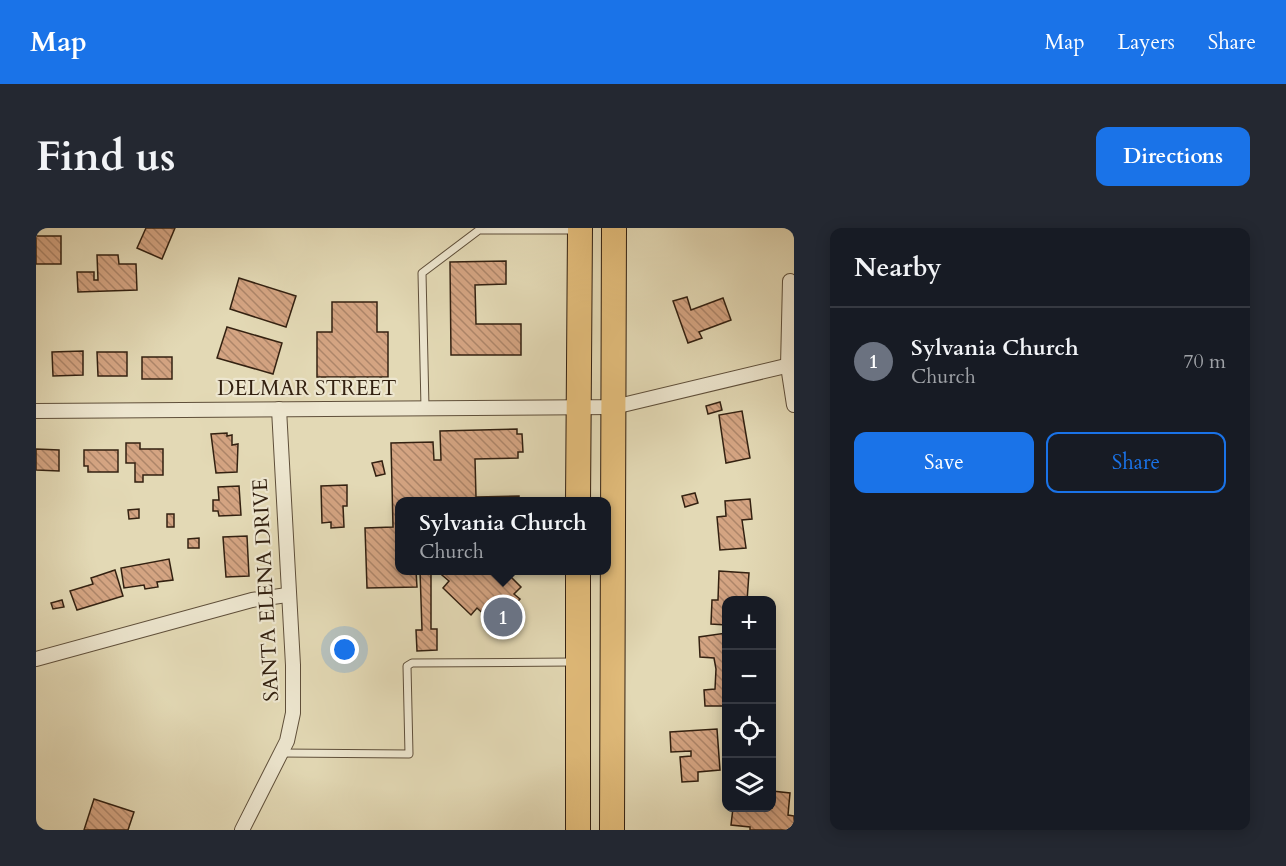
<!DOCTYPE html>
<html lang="en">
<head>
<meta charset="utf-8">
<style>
  body { margin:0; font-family:Cardo,serif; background:#242831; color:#f1f3f6 }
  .controls { position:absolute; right:18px; bottom:18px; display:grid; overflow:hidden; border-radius:12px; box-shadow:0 3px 15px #0003 }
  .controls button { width:54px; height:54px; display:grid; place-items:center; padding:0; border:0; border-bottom:2px solid #363941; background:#171b24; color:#f1f3f6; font:30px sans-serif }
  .you { position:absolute; left:309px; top:422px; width:21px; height:21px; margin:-15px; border:4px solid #fff; border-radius:50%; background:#1a73e8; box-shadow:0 0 0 9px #1a73e833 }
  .badge { display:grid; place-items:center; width:39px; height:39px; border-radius:50%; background:#1a73e8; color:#fff; font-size:20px; font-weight:700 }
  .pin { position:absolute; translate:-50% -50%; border:3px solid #fff; box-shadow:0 2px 6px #0006 }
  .popup { position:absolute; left:359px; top:269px; width:216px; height:78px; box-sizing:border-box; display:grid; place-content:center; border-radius:12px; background:#171b24; filter:drop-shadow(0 2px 4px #0005); font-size:20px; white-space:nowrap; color:#9ea1a6 }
  .popup b { font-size:22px; color:#f1f3f6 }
  .popup::after { content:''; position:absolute; left:50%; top:100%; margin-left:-12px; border:12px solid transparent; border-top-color:#171b24 }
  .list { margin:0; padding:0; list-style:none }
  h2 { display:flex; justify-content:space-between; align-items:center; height:78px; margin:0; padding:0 24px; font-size:26px }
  h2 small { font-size:20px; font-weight:400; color:#9ea1a6 }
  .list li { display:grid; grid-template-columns:39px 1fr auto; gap:18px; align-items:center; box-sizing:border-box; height:108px; padding:0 24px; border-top:2px solid #363941 }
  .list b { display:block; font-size:22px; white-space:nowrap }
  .list p { margin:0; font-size:20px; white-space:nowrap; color:#9ea1a6 }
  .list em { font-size:20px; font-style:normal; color:#9ea1a6 }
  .actions { display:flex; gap:12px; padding:18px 24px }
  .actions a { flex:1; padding:14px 0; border:2px solid #1a73e8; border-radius:12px; text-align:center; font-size:21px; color:#1a73e8 }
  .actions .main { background:#1a73e8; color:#fff }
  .icon { flex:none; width:33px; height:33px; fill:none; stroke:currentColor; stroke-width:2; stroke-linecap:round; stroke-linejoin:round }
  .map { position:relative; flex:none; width:758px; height:602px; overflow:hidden; border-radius:12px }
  header { display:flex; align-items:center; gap:36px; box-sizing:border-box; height:84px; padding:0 30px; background:#1a73e8; color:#fff }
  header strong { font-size:28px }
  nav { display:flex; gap:33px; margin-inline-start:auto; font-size:21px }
  .intro { display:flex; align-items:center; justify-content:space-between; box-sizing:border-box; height:144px; padding:0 36px }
  h1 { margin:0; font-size:42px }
  .button { padding:15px 27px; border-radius:12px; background:#1a73e8; color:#fff; font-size:21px; font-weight:700 }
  main { display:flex; gap:36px; padding:0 36px }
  aside { flex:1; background:#171b24; border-radius:12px; box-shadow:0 3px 15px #0003 }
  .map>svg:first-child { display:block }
  .building { fill:url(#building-back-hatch); stroke:#332111; stroke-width:1.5 }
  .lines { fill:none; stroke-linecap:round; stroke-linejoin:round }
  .lane-casing { stroke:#5f4f3a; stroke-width:9 }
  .street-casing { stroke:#5f4f3a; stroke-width:16 }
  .highway-casing { stroke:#332111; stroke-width:26 }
  .lane { stroke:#ede6cf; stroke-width:7 }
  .street { stroke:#ede6cf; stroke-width:14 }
  .highway { stroke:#e2bc7a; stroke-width:24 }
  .labels { text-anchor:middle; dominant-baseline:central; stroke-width:4.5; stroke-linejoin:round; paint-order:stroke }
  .street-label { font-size:21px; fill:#332111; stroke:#ede6cf }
</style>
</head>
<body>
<header>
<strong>Map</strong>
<nav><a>Map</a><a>Layers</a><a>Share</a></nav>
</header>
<div class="intro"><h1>Find us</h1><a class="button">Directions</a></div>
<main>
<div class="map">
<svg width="758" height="602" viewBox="0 0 758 602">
  <defs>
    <pattern id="building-back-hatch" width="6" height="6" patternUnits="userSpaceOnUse" patternTransform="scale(1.5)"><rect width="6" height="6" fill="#d4a482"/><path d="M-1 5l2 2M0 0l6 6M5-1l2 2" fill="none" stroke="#ad8569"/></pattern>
  </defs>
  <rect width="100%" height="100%" fill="#e3d9b5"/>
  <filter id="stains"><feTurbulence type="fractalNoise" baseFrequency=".00333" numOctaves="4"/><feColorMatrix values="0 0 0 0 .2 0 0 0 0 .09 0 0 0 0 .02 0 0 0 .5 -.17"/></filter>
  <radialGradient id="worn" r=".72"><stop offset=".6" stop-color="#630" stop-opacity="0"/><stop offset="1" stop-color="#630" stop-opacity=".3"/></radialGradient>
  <g class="building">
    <polygon points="110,0 139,0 126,31 101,20"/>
    <rect x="0" y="8" width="25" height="28"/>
    <polygon points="61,27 82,27 83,36 100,36 101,62 42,64 41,44 58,44 58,52 62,52"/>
    <polygon points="470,33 470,56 439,57 440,96 485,96 485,127 415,127 414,34"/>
    <polygon points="203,50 260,68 250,99 194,81"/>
    <polygon points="651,69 655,82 687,70 695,92 663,104 666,110 652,115 637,73"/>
    <polygon points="296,74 341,74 341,104 352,104 352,149 281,149 281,104 296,104"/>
    <polygon points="191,99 246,115 237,146 181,130"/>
    <polygon points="47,123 47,147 17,148 16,124"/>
    <polygon points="61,124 91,124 91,148 62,148"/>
    <rect x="106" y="129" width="30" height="22"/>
    <polygon points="684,174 686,182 672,186 670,178"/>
    <polygon points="706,183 714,230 690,235 683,187"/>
    <polygon points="481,201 481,206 486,206 487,224 482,224 482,230 439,231 440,269 483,268 483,274 364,274 364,342 395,342 395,401 401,401 401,422 381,423 380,402 386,402 384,343 380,343 381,359 331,360 329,300 357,299 355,215 397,214 398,232 405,232 404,203"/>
    <polygon points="191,205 191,208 196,207 196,217 202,216 201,244 180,245 175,206"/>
    <polygon points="90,215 104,215 104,221 127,221 127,247 107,247 107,254 99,254 99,235 90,235"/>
    <polygon points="0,221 23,222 23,243 0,242"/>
    <polygon points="48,222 82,222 82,244 52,244 52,238 48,238"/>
    <polygon points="346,233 349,246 340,248 336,235"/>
    <polygon points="311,257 311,278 307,278 308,299 295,300 295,294 286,295 285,258"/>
    <polygon points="203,258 205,287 183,288 182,283 177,283 177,272 183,272 182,259"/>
    <polygon points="659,265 662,275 649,279 646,268"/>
    <polygon points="714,271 716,291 706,292 710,320 684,322 681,289 690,288 689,273"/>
    <polygon points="103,281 103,290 93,291 92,282"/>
    <rect x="131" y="286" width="7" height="13"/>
    <polygon points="211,308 213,348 190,349 187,309"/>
    <polygon points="163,310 163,320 152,320 152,311"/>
    <polygon points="133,331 137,352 121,354 122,359 109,361 108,357 88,360 85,340"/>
    <polygon points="79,342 87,368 41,382 34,363 57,356 55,350"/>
    <polygon points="400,342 477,342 473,347 485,359 478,366 484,371 466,390 461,385 454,392 441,380 435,387 407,360 413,353"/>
    <polygon points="683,343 713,345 711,373 690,373 690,397 675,396 676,372 682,372"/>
    <polygon points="26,372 28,379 17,381 15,375"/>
    <polygon points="690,405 689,478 669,478 668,462 679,461 680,441 678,430 664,429 663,409"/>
    <polygon points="681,501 684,542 662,544 662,553 646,554 644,529 655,528 655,523 635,524 634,504"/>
    <polygon points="736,563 754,565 752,587 758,588 758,602 714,602 714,599 695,597 697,580 736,580"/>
    <polygon points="58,571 98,584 92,602 48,602"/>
  </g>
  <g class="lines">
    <g class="lane-casing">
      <g id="lane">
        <polyline points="389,180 386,45 443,2 539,2"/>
        <polyline points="245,525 373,526 371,438 376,435 537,434"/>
      </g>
    </g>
    <g class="street-casing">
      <g id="street">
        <polyline points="754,53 752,138 758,177"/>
        <polyline points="0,183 578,179 758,136"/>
        <polyline points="0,431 216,372 251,367"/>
        <polyline points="206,602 251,513 257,485 257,437 243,181"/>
      </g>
    </g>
    <g class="highway-casing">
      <g id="highway">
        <polyline points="542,274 544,0"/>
        <polyline points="542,602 542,342"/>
        <polyline points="576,602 578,0"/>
      </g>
    </g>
    <use href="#lane" class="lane"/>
    <use href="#street" class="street"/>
    <use href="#highway" class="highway"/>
  </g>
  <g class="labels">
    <g class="street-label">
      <text x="271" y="160">DELMAR STREET</text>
      <text transform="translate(230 362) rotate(-93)">SANTA ELENA DRIVE</text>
    </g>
  </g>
  <rect width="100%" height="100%" filter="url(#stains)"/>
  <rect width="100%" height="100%" fill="url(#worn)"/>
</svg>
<div class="controls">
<button>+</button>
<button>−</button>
<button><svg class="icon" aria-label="locate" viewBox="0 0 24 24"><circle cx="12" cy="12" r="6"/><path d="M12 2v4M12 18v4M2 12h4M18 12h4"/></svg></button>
<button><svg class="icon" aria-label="layers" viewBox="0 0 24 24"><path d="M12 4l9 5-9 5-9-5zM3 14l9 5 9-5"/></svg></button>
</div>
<div class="you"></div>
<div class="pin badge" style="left:467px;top:389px;background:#6b7280">1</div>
<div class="popup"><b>Sylvania Church</b>Church</div>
</div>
<aside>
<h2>Nearby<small></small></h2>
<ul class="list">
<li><span class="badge" style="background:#6b7280">1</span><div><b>Sylvania Church</b><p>Church</p></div><em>70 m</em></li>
</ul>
<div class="actions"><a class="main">Save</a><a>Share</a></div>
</aside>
</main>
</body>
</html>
